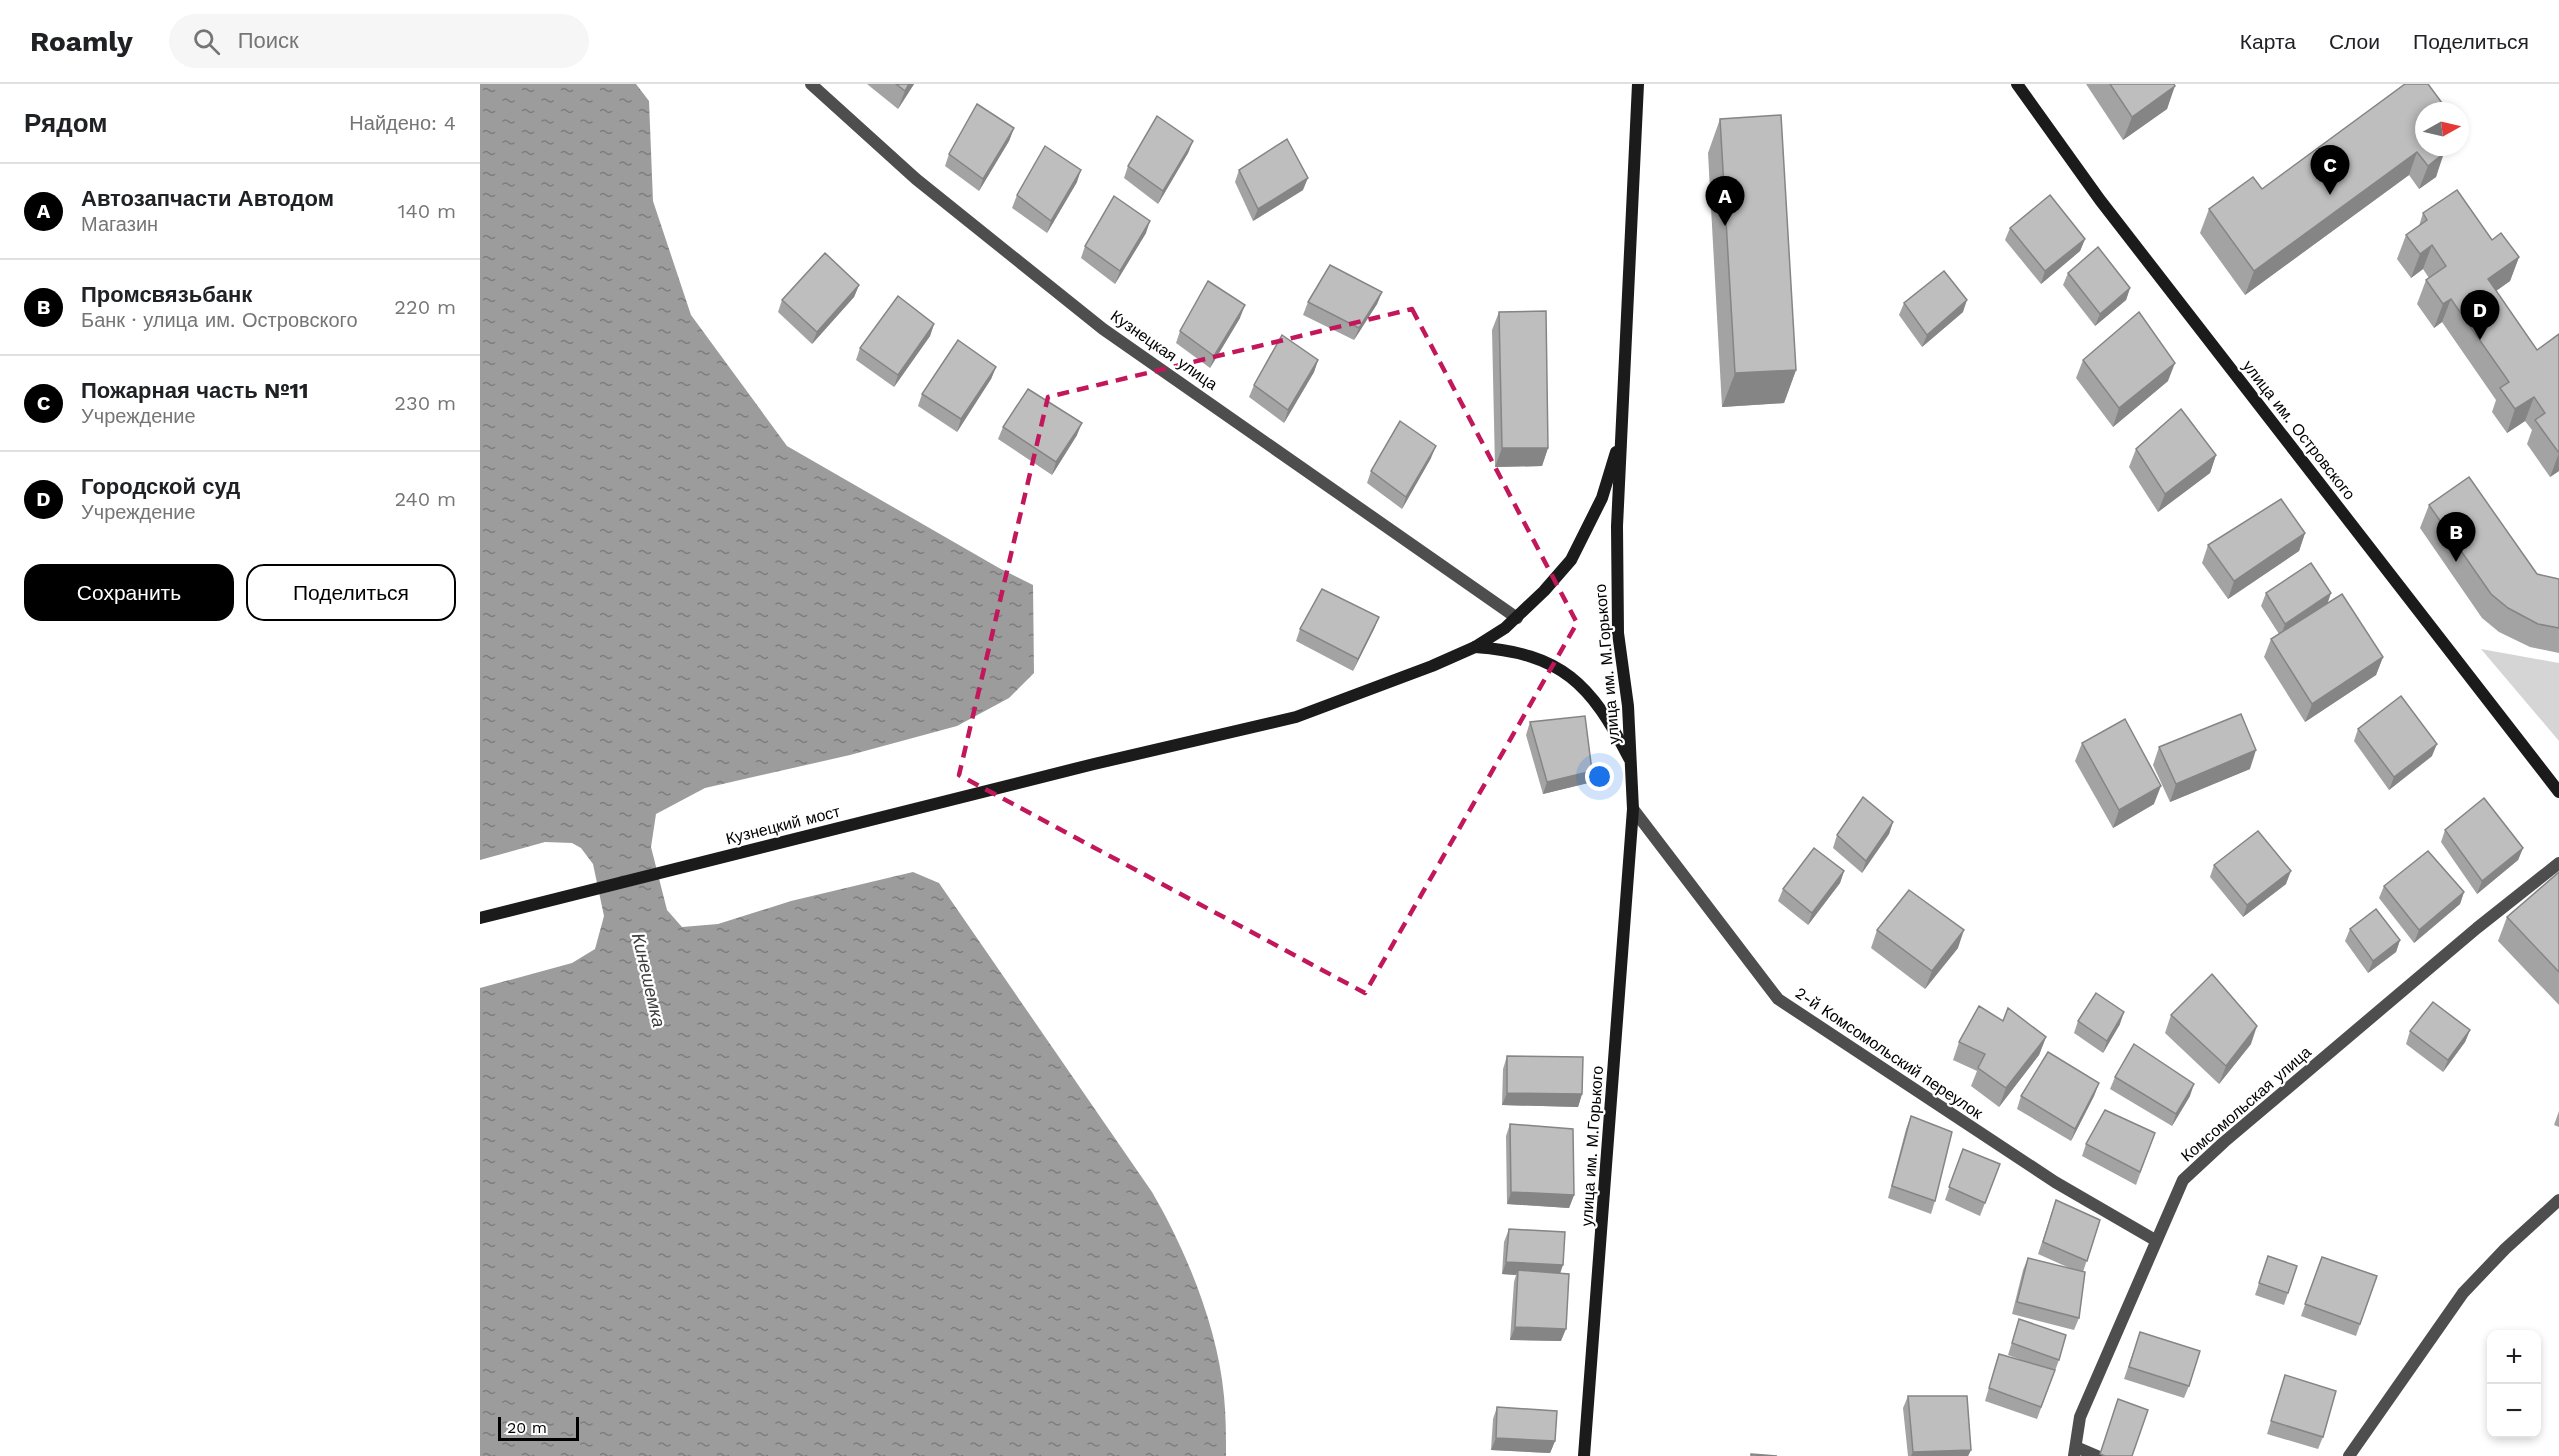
<!DOCTYPE html>
<html lang="ru">
<head>
<meta charset="utf-8">
<style>
  body { margin:0; font-family:"Work Sans",sans-serif; background:#f6f6f6; color:#202124 }
  .controls { position:absolute; right:18px; bottom:18px; display:grid; overflow:hidden; border-radius:12px; box-shadow:0 3px 9px #0003 }
  .controls button { width:54px; height:54px; display:grid; place-items:center; padding:0; border:0; border-bottom:2px solid #e0e0e0; background:#fff; color:#202124; font:30px sans-serif }
  .compass { position:absolute; left:1935px; top:18px; width:54px; height:54px; border-radius:50%; background:#fff; box-shadow:0 3px 9px #0003; rotate:82deg }
  .scale { position:absolute; left:18px; bottom:15px; width:81px; box-sizing:border-box; padding-left:6px; border:3px solid #000; border-top:0; font-size:16px; line-height:21px; white-space:nowrap; color:#000; -webkit-text-stroke:4px #fff; paint-order:stroke }
  .you { position:absolute; left:1120px; top:693px; width:21px; height:21px; margin:-15px; border:4px solid #fff; border-radius:50%; background:#1a73e8; box-shadow:0 0 0 9px #1a73e833 }
  .badge { display:grid; place-items:center; width:39px; height:39px; border-radius:50%; background:#000; color:#fff; font-size:20px; font-weight:700 }
  .pin { position:absolute; translate:-50% -50px; filter:drop-shadow(0 2px 3px #0008) }
  .pin::after { content:''; position:absolute; top:32px; width:21px; height:18px; background:inherit; clip-path:polygon(0 0,100% 0,50% 100%) }
  .list { margin:0; padding:0; list-style:none }
  h2 { display:flex; justify-content:space-between; align-items:center; height:78px; margin:0; padding:0 24px; font-size:26px }
  h2 small { font-size:20px; font-weight:400; color:#757577 }
  .list li { display:grid; grid-template-columns:39px 1fr auto; gap:18px; align-items:center; box-sizing:border-box; height:96px; padding:0 24px; border-top:2px solid #e0e0e0 }
  .list b { display:block; font-size:22px; white-space:nowrap }
  .list p { margin:0; font-size:20px; white-space:nowrap; color:#757577 }
  .list em { font-size:20px; font-style:normal; color:#757577 }
  .actions { display:flex; gap:12px; padding:18px 24px }
  .actions a { flex:1; padding:14px 0; border:2px solid #000; border-radius:18px; text-align:center; font-size:21px; color:#000 }
  .actions .main { background:#000; color:#fff }
  .icon { flex:none; width:33px; height:33px; fill:none; stroke:currentColor; stroke-width:2; stroke-linecap:round; stroke-linejoin:round }
  .map { position:relative; flex:none; width:2079px; height:1372px; overflow:hidden }
  header { display:flex; align-items:center; gap:36px; box-sizing:border-box; height:84px; padding:0 30px; background:#fff; border-bottom:2px solid #e0e0e0 }
  header strong { font-size:28px }
  nav { display:flex; gap:33px; margin-inline-start:auto; font-size:21px }
  .search { width:420px; height:54px; background:#f6f6f6; display:flex; align-items:center; gap:15px; box-sizing:border-box; padding:0 21px; border-radius:33px; color:#757577; font-size:22px }
  main { display:flex }
  aside { flex:1; background:#fff }
  .map>svg:first-child { display:block }
  .park { fill:#d5d5d5 }
  .water { fill:url(#water-ripples) }
  .lines { fill:none; stroke-linecap:round; stroke-linejoin:round }
  .street { stroke:#4e4e4e; stroke-width:12 }
  .secondary { stroke:#1b1b1b; stroke-width:12 }
  .wall { fill:#a3a3a3 }
  .shaded-wall { fill:#858585 }
  .building { fill:#bebebe; stroke:#858585; stroke-width:1.5 }
  .marked { fill:none; stroke:#c2185b; stroke-width:4.5; stroke-dasharray:12 8; stroke-linejoin:round }
  .labels { text-anchor:middle; dominant-baseline:central; stroke-width:4.5; stroke-linejoin:round; paint-order:stroke }
  .street-label { font-size:16px; fill:#000; stroke:#fff }
  .water-label { font-size:18px; font-style:italic; fill:#3d3d3d; stroke:#fff }
</style>
</head>
<body>
<header>
<strong>Roamly</strong>
<div class="search"><svg class="icon" aria-label="search" viewBox="0 0 24 24"><circle cx="10" cy="10" r="6"/><path d="M15 15l6 6"/></svg>Поиск</div>
<nav><a>Карта</a><a>Слои</a><a>Поделиться</a></nav>
</header>
<main>
<aside>
<h2>Рядом<small>Найдено: 4</small></h2>
<ul class="list">
<li><span class="badge">A</span><div><b>Автозапчасти Автодом</b><p>Магазин</p></div><em>140 m</em></li>
<li><span class="badge">B</span><div><b>Промсвязьбанк</b><p>Банк · улица им. Островского</p></div><em>220 m</em></li>
<li><span class="badge">C</span><div><b>Пожарная часть №11</b><p>Учреждение</p></div><em>230 m</em></li>
<li><span class="badge">D</span><div><b>Городской суд</b><p>Учреждение</p></div><em>240 m</em></li>
</ul>
<div class="actions"><a class="main">Сохранить</a><a>Поделиться</a></div>
</aside>
<div class="map">
<svg width="2079" height="1372" viewBox="0 0 2079 1372">
  <defs>
    <pattern id="water-ripples" width="26" height="14" patternUnits="userSpaceOnUse" patternTransform="scale(1.5)"><rect width="26" height="14" fill="#9c9c9c"/><path d="M2 4q2-2 4 0t4 0M15 11q2-2 4 0t4 0" fill="none" stroke="#7d7d7d"/></pattern>
  </defs>
  <rect width="100%" height="100%" fill="#fff"/>
  <polygon class="park" points="2001,565 2079,579 2079,657"/>
  <path class="water" d="M0 0H156L169 17 173 117 211 231 307 362 519 484 553 501 554 589 529 614 477 642 370 671 225 704 176 730 171 763 187 826 202 843 238 840 311 817 433 788 459 799 672 1108C706 1166 738 1244 744 1312 746 1332 746 1352 746 1372H0V904L92 879 115 865 124 832 113 780 101 764 92 759 65 758 0 776Z"/>
  <g class="lines">
    <g class="street">
      <polyline points="331,0 436,95 623,245 1037,534"/>
      <polyline points="1153,725 1298,915 1575,1098 1675,1156"/>
      <polyline points="1596,1363 1617,1372"/>
      <polyline points="1594,1372 1600,1333 1703,1096 1744,1058 1997,844 2079,779"/>
      <polyline points="1869,1372 1983,1209 2025,1165 2079,1116"/>
    </g>
    <g class="secondary">
      <polyline points="1537,0 1620,116 2079,708"/>
      <path d="M995 563C1082 569 1111 600 1149 674"/>
      <polyline points="0,834 614,680 816,633 952,582 995,563 1025,544 1064,507 1091,476 1122,414 1136,368"/>
      <polyline points="1104,1372 1153,725 1148,622 1138,549 1137,442 1158,0"/>
    </g>
  </g>
  <g class="wall">
    <polygon points="387,0 434,0 418,25"/>
    <polygon points="1606,0 1694,0 1687,25 1643,56"/>
    <polygon points="1925,0 1968,63 1963,67 1956,93 1939,105 1929,91 1765,211 1720,149 1729,125 1782,105"/>
    <polygon points="1240,35 1316,286 1304,319 1242,323 1228,69"/>
    <polygon points="534,44 529,57 499,107 465,82 469,70"/>
    <polygon points="713,57 708,69 678,120 644,94 648,82"/>
    <polygon points="759,86 823,106 773,137 755,98"/>
    <polygon points="597,98 567,149 532,124 537,111"/>
    <polygon points="1943,129 2012,156 2039,173 2030,197 2016,207 2057,266 2079,250 2079,387 2070,393 2047,360 2052,346 2045,337 2027,349 2012,328 2016,316 1962,238 1954,244 1937,220 1946,196 1949,194 1943,185 1931,194 1917,175 1926,151 1939,142"/>
    <polygon points="1530,144 1605,155 1600,167 1561,200 1525,156"/>
    <polygon points="666,149 635,200 601,174 605,162"/>
    <polygon points="1588,189 1650,204 1646,216 1615,242 1583,201"/>
    <polygon points="379,201 374,213 332,260 298,228 302,216"/>
    <polygon points="902,208 897,220 874,256 823,231 828,218"/>
    <polygon points="1424,219 1483,228 1442,263 1419,231"/>
    <polygon points="1019,228 1068,364 1062,382 1015,383 1012,246"/>
    <polygon points="760,234 730,284 696,259 700,247"/>
    <polygon points="454,240 450,252 414,303 376,276 380,264"/>
    <polygon points="838,276 834,288 804,339 769,313 774,301"/>
    <polygon points="1603,276 1688,297 1633,343 1596,294"/>
    <polygon points="516,283 511,295 477,348 438,322 442,310"/>
    <polygon points="523,343 597,351 572,391 518,355"/>
    <polygon points="1656,365 1736,371 1730,389 1678,428 1649,383"/>
    <polygon points="951,374 922,425 887,399 891,387"/>
    <polygon points="1949,421 2057,490 2079,495 2079,569 2050,563 2019,548 2002,534 1940,444"/>
    <polygon points="1825,449 1819,467 1748,515 1722,479 1728,461"/>
    <polygon points="1786,509 1848,519 1903,573 1896,591 1825,638 1784,573 1791,555 1799,550 1781,522"/>
    <polygon points="899,533 894,545 873,587 816,557 820,545"/>
    <polygon points="1050,638 1108,699 1063,710 1046,651"/>
    <polygon points="1878,645 1952,672 1909,706 1874,657"/>
    <polygon points="1602,659 1674,720 1633,744 1595,677"/>
    <polygon points="1679,663 1770,685 1690,718 1673,681"/>
    <polygon points="1413,738 1409,750 1382,789 1353,764 1357,751"/>
    <polygon points="1965,746 2043,764 2038,776 1997,810 1961,758"/>
    <polygon points="1734,781 1806,800 1763,833 1730,793"/>
    <polygon points="1364,787 1360,799 1328,841 1298,817 1303,805"/>
    <polygon points="2079,788 2079,921 2018,857 2027,833"/>
    <polygon points="1904,802 1984,808 1980,820 1934,859 1899,814"/>
    <polygon points="1870,845 1920,856 1916,868 1888,889 1865,857"/>
    <polygon points="1397,846 1478,864 1445,905 1391,864"/>
    <polygon points="1691,931 1771,960 1739,1000 1685,949"/>
    <polygon points="1523,937 1566,953 1559,971 1519,1023 1491,1002 1497,987 1473,976 1479,958"/>
    <polygon points="1598,937 1640,940 1623,969 1594,949"/>
    <polygon points="1990,946 1985,958 1963,988 1926,960 1930,947"/>
    <polygon points="1027,972 1102,1010 1098,1023 1022,1021 1023,985"/>
    <polygon points="1635,993 1710,1012 1692,1042 1630,1005"/>
    <polygon points="1619,999 1614,1012 1591,1057 1537,1025 1541,1012"/>
    <polygon points="2079,1027 2079,1043 2074,1041"/>
    <polygon points="1431,1032 1455,1117 1451,1130 1408,1114 1426,1045"/>
    <polygon points="1030,1040 1094,1111 1089,1124 1027,1120 1026,1052"/>
    <polygon points="1675,1049 1656,1101 1602,1072 1606,1060"/>
    <polygon points="1483,1065 1520,1080 1500,1132 1465,1116"/>
    <polygon points="1576,1116 1620,1136 1603,1188 1599,1234 1594,1246 1532,1230 1543,1186 1548,1174 1594,1186 1558,1170"/>
    <polygon points="1029,1145 1080,1189 1081,1257 1030,1256 1034,1198 1036,1191 1022,1190 1024,1158"/>
    <polygon points="1788,1172 1817,1182 1804,1221 1775,1211"/>
    <polygon points="1842,1173 1897,1192 1876,1252 1821,1232"/>
    <polygon points="1539,1235 1579,1276 1557,1335 1505,1317 1519,1270 1544,1277 1528,1271"/>
    <polygon points="1660,1248 1709,1302 1704,1314 1644,1295"/>
    <polygon points="1805,1291 1843,1353 1838,1365 1787,1350"/>
    <polygon points="1428,1312 1491,1366 1488,1372 1428,1372 1423,1324"/>
    <polygon points="1017,1323 1075,1357 1070,1369 1011,1366 1013,1335"/>
  </g>
  <g class="shaded-wall">
    <polygon points="429,0 434,0 418,25 425,7"/>
    <polygon points="1695,2 1687,25 1643,56 1652,33"/>
    <polygon points="534,44 529,57 499,107 503,95"/>
    <polygon points="713,57 708,69 678,120 683,107"/>
    <polygon points="1952,63 1968,63 1946,79"/>
    <polygon points="1937,68 1929,91 1765,211 1774,187"/>
    <polygon points="1964,69 1956,93 1939,105 1948,82"/>
    <polygon points="601,86 597,98 567,149 571,137"/>
    <polygon points="828,94 823,106 773,137 778,125"/>
    <polygon points="670,137 666,149 635,200 640,187"/>
    <polygon points="1605,155 1600,167 1561,200 1565,187"/>
    <polygon points="1952,161 1943,185 1931,194 1940,170"/>
    <polygon points="2039,173 2030,197 1999,219 2008,195"/>
    <polygon points="379,201 374,213 332,260 337,248"/>
    <polygon points="1650,204 1646,216 1615,242 1620,230"/>
    <polygon points="902,208 897,220 874,256 879,244"/>
    <polygon points="1971,215 1962,238 1954,244 1963,220"/>
    <polygon points="1487,216 1483,228 1442,263 1447,251"/>
    <polygon points="765,221 760,234 730,284 734,272"/>
    <polygon points="454,240 450,252 414,303 418,291"/>
    <polygon points="838,276 834,288 804,339 808,326"/>
    <polygon points="1695,279 1688,297 1633,343 1639,324"/>
    <polygon points="516,283 511,295 477,348 481,335"/>
    <polygon points="1316,286 1304,319 1242,323 1255,289"/>
    <polygon points="2054,313 2045,337 2027,349 2035,325"/>
    <polygon points="602,339 597,351 572,391 576,378"/>
    <polygon points="956,362 951,374 922,425 926,413"/>
    <polygon points="1022,364 1068,364 1062,382 1015,383"/>
    <polygon points="2079,369 2079,387 2070,393"/>
    <polygon points="1736,371 1730,389 1678,428 1685,410"/>
    <polygon points="1825,449 1819,467 1748,515 1754,497"/>
    <polygon points="1851,509 1847,521 1801,552 1805,540"/>
    <polygon points="899,533 894,545 873,587 878,575"/>
    <polygon points="1903,573 1896,591 1825,638 1832,620"/>
    <polygon points="1957,660 1952,672 1909,706 1914,693"/>
    <polygon points="1776,666 1770,685 1690,718 1696,700"/>
    <polygon points="1112,687 1108,699 1063,710 1067,698"/>
    <polygon points="1681,702 1674,720 1633,744 1639,726"/>
    <polygon points="1413,738 1409,750 1382,789 1386,777"/>
    <polygon points="2043,764 2038,776 1997,810 2002,797"/>
    <polygon points="1364,787 1360,799 1328,841 1332,829"/>
    <polygon points="1811,787 1806,800 1763,833 1767,821"/>
    <polygon points="1984,808 1980,820 1934,859 1939,846"/>
    <polygon points="1484,846 1478,864 1445,905 1452,887"/>
    <polygon points="1920,856 1916,868 1888,889 1893,877"/>
    <polygon points="1644,928 1640,940 1623,969 1627,957"/>
    <polygon points="1777,942 1771,960 1739,1000 1746,982"/>
    <polygon points="1990,946 1985,958 1963,988 1968,976"/>
    <polygon points="1566,953 1559,971 1519,1023 1526,1004"/>
    <polygon points="1619,999 1614,1012 1591,1057 1595,1045"/>
    <polygon points="1714,1000 1710,1012 1692,1042 1696,1030"/>
    <polygon points="1027,1009 1102,1010 1098,1023 1022,1021"/>
    <polygon points="1031,1108 1094,1111 1089,1124 1027,1120"/>
    <polygon points="1026,1178 1083,1181 1079,1193 1038,1186 1036,1191 1022,1190"/>
    <polygon points="1035,1243 1086,1245 1081,1257 1030,1256"/>
    <polygon points="1016,1354 1075,1357 1070,1369 1011,1366"/>
    <polygon points="1491,1366 1488,1372 1431,1372 1433,1368"/>
  </g>
  <g class="building">
    <polygon points="416,0 429,0 425,7"/>
    <polygon points="1630,0 1694,0 1695,2 1652,33"/>
    <polygon points="1925,0 1948,0 1968,27 1944,27 1944,63 1960,63 1964,69 1948,82 1937,68 1774,187 1729,125 1773,93 1782,105"/>
    <polygon points="497,20 534,44 503,95 469,70"/>
    <polygon points="1301,31 1316,286 1255,289 1240,35"/>
    <polygon points="677,32 713,57 683,107 648,82"/>
    <polygon points="807,55 828,94 778,125 759,86"/>
    <polygon points="565,62 601,86 571,137 537,111"/>
    <polygon points="1977,106 2012,156 2021,149 2039,173 2008,195 2057,266 2079,250 2079,369 2055,336 2065,329 2054,313 2035,325 2020,304 2029,298 1971,215 1963,220 1946,196 1966,182 1952,161 1940,170 1926,151 1947,136 1943,129"/>
    <polygon points="1570,111 1605,155 1565,187 1530,144"/>
    <polygon points="634,112 670,137 640,187 605,162"/>
    <polygon points="1618,163 1650,204 1620,230 1588,189"/>
    <polygon points="345,169 379,201 337,248 302,216"/>
    <polygon points="850,181 902,208 879,244 828,218"/>
    <polygon points="1464,187 1487,216 1447,251 1424,219"/>
    <polygon points="728,197 765,221 734,272 700,247"/>
    <polygon points="418,212 454,240 418,291 380,264"/>
    <polygon points="1066,227 1068,364 1022,364 1019,228"/>
    <polygon points="1659,228 1695,279 1639,324 1603,276"/>
    <polygon points="802,251 838,276 808,326 774,301"/>
    <polygon points="478,256 516,283 481,335 442,310"/>
    <polygon points="548,305 602,339 576,378 523,343"/>
    <polygon points="1701,325 1736,371 1685,410 1656,365"/>
    <polygon points="920,337 956,362 926,413 891,387"/>
    <polygon points="1989,393 2057,490 2079,495 2079,544 2058,540 2028,524 2011,510 1949,421"/>
    <polygon points="1801,415 1825,449 1754,497 1728,461"/>
    <polygon points="1831,479 1851,509 1805,540 1786,509"/>
    <polygon points="842,505 899,533 878,575 820,545"/>
    <polygon points="1862,510 1903,573 1832,620 1791,555"/>
    <polygon points="1921,612 1957,660 1914,693 1878,645"/>
    <polygon points="1761,630 1776,666 1696,700 1679,663"/>
    <polygon points="1105,632 1112,687 1067,698 1050,638"/>
    <polygon points="1645,635 1681,702 1639,726 1602,659"/>
    <polygon points="1383,713 1413,738 1386,777 1357,751"/>
    <polygon points="2004,714 2043,764 2002,797 1965,746"/>
    <polygon points="1778,747 1811,787 1767,821 1734,781"/>
    <polygon points="1334,764 1364,787 1332,829 1303,805"/>
    <polygon points="1948,767 1984,808 1939,846 1904,802"/>
    <polygon points="2079,788 2079,888 2027,833"/>
    <polygon points="1429,806 1484,846 1452,887 1397,846"/>
    <polygon points="1896,825 1920,856 1893,877 1870,845"/>
    <polygon points="1732,890 1777,942 1746,982 1691,931"/>
    <polygon points="1616,909 1644,928 1627,957 1598,937"/>
    <polygon points="1953,918 1990,946 1968,976 1930,947"/>
    <polygon points="1499,922 1523,937 1528,924 1566,953 1526,1004 1498,984 1505,970 1479,958"/>
    <polygon points="1654,960 1714,1000 1696,1030 1635,993"/>
    <polygon points="1568,968 1619,999 1595,1045 1541,1012"/>
    <polygon points="1027,972 1103,973 1102,1010 1027,1009"/>
    <polygon points="1625,1026 1675,1049 1660,1088 1606,1060"/>
    <polygon points="1431,1032 1472,1048 1455,1117 1412,1102"/>
    <polygon points="1030,1040 1093,1045 1094,1111 1031,1108"/>
    <polygon points="1483,1065 1520,1080 1505,1119 1469,1103"/>
    <polygon points="1576,1116 1620,1136 1607,1177 1563,1158"/>
    <polygon points="1029,1145 1085,1148 1083,1181 1026,1178"/>
    <polygon points="1788,1172 1817,1182 1808,1209 1779,1199"/>
    <polygon points="1842,1173 1897,1192 1880,1240 1825,1220"/>
    <polygon points="1548,1174 1605,1188 1599,1234 1537,1218"/>
    <polygon points="1038,1186 1089,1190 1086,1245 1035,1243"/>
    <polygon points="1539,1235 1586,1251 1579,1276 1532,1259"/>
    <polygon points="1660,1248 1720,1267 1709,1302 1649,1283"/>
    <polygon points="1519,1270 1575,1286 1561,1323 1509,1304"/>
    <polygon points="1805,1291 1856,1307 1843,1353 1791,1337"/>
    <polygon points="1428,1312 1487,1312 1491,1366 1433,1368"/>
    <polygon points="1638,1315 1668,1326 1652,1372 1625,1372 1620,1370"/>
    <polygon points="1017,1323 1077,1327 1075,1357 1016,1354"/>
    <polygon points="1271,1370 1297,1372 1271,1372"/>
  </g>
  <path class="marked" d="M932 225 1097 539 885 909 479 691 568 313Z"/>
  <g class="labels">
    <g class="street-label">
      <text transform="translate(684 266) rotate(35)">Кузнецкая улица</text>
      <text transform="translate(1819 346) rotate(52)">улица им. Островского</text>
      <text transform="translate(1127 580) rotate(-95)">улица им. М.Горького</text>
      <text transform="translate(303 741) rotate(-14)">Кузнецкий мост</text>
      <text transform="translate(1409 969) rotate(34)">2-й Комсомольский переулок</text>
      <text transform="translate(1766 1020) rotate(-41)">Комсомольская улица</text>
      <text transform="translate(1112 1062) rotate(-86)">улица им. М.Горького</text>
    </g>
    <g class="water-label">
      <text transform="translate(169 896) rotate(77)">Кинешемка</text>
    </g>
  </g>
</svg>
<div class="controls">
<button>+</button>
<button>−</button>
</div>
<svg class="compass" viewBox="-18 -18 36 36"><path d="M0-13l5 13h-10z" fill="#e53935"/><path d="M0 13l5-13h-10z" fill="#757577"/></svg>
<div class="scale">20 m</div>
<div class="you"></div>
<div class="pin badge" style="left:1245px;top:142px">A</div>
<div class="pin badge" style="left:1976px;top:478px">B</div>
<div class="pin badge" style="left:1850px;top:111px">C</div>
<div class="pin badge" style="left:2000px;top:256px">D</div>
</div>
</main>
</body>
</html>
